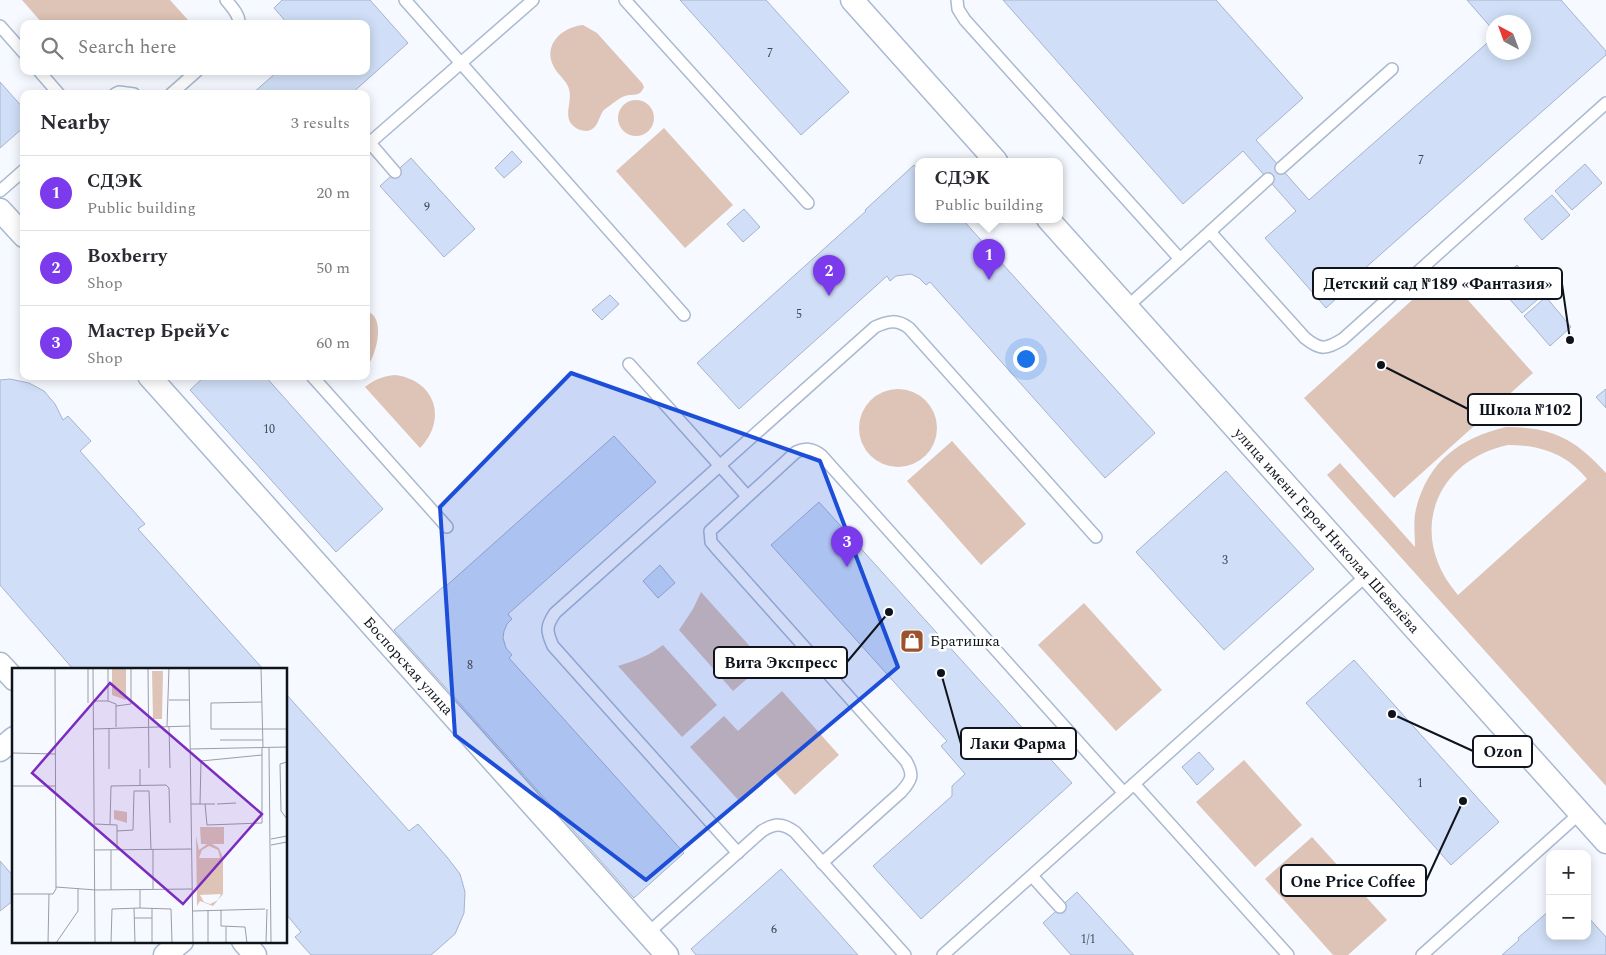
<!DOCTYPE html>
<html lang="en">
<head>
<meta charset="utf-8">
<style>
  body { margin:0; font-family:Spectral,serif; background:#f2f2f3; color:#2b2b33 }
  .controls { position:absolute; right:15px; bottom:15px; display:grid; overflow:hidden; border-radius:10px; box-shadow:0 2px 12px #0003 }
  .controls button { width:45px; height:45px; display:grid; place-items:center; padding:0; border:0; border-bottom:1px solid #e1e1e2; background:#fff; color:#2b2b33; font:25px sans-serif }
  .compass { position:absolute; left:1486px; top:15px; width:45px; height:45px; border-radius:50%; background:#fff; box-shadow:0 2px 12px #0003; rotate:319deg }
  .you { position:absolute; left:1025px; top:358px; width:18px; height:18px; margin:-12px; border:4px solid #fff; border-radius:50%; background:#1a73e8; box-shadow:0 0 0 8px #1a73e833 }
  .badge { display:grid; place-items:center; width:32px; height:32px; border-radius:50%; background:#7c3aed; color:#fff; font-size:16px; font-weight:700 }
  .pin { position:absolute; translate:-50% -41px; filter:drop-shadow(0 1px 2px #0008) }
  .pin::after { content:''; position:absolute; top:26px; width:18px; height:15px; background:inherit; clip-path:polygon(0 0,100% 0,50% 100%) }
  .popup { position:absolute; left:915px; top:158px; width:148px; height:65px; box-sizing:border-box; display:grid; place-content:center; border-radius:10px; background:#fff; filter:drop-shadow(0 1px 4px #0005); font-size:16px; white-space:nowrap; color:#7c7c81 }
  .popup b { font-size:19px; color:#2b2b33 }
  .popup::after { content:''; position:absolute; left:50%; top:100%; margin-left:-10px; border:10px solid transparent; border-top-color:#fff }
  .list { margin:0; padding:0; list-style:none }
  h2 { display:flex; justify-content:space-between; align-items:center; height:65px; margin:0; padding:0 20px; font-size:21px }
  h2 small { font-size:16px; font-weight:400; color:#7c7c81 }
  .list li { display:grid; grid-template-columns:32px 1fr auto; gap:15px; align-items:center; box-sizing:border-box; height:75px; padding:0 20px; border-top:1px solid #e1e1e2 }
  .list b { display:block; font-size:19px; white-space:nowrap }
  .list p { margin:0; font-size:16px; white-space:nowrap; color:#7c7c81 }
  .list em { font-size:16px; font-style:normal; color:#7c7c81 }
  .icon { flex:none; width:28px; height:28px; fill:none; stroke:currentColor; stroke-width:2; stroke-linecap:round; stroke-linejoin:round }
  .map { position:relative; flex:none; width:1606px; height:955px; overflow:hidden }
  .search { position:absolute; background:#fff; box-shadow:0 2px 12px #0003; left:20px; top:20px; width:350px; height:55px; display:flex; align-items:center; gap:12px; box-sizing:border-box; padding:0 18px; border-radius:10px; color:#7c7c81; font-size:19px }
  .panel { position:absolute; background:#fff; box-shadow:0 2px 12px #0003; left:20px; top:90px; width:350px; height:290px; border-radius:10px }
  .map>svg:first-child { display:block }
  .green { fill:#dec4b6; fill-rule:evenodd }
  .building { fill:#d0dff7; stroke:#a5b3cb }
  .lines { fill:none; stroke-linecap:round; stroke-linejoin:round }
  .lane-casing { stroke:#aab9d1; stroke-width:14 }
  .street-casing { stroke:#aab9d1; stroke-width:25 }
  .lane { stroke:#fff; stroke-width:11 }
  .street { stroke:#fff; stroke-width:22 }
  .marked { fill:#1d4ed8; fill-opacity:0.2; stroke:#1d4ed8; stroke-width:4; stroke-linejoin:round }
  .labels { text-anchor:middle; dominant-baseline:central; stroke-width:5; stroke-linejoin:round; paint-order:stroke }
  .number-label { font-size:12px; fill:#3f4753 }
  .street-label { font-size:15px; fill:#0f141c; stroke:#fff }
  .poi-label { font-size:15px; fill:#0f141c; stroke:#fff; text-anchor:start }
  .inset-road { fill:none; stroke:#9a9da4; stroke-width:1 }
  .view { fill:#7b2cbf; fill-opacity:0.15; stroke:#7b2cbf; stroke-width:2.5 }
  .inset-edge { fill:none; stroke:#0f141c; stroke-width:2.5 }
  .leader { fill:none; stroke:#0f141c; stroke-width:2 }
  .callout-dot { fill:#0f141c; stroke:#fff; stroke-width:2 }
  .callout { fill:#fff; stroke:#0f141c; stroke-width:2 }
  .callout-label { font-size:16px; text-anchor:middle; font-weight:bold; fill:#0f141c }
</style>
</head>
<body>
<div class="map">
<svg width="1606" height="955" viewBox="0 0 1606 955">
  <rect width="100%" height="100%" fill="#f6f9ff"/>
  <g class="green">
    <polygon points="22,0 170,0 188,20 185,24 43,24"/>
    <path d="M583 25 597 33 642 83 644 87C639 98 634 93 625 96 621 97 616 101 612 104 609 106 605 109 603 111 598 119 598 129 587 131 583 131 579 130 576 128 561 118 573 103 569 89 567 81 558 75 554 67 542 45 562 27 583 25Z"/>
    <circle cx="636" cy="118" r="18"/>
    <polygon points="664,128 733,205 685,248 616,171"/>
    <polygon points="1443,272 1533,373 1394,498 1304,398"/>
    <path d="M366 310C369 312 371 313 373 315 384 327 375 357 366 369Z"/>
    <path d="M395 375C435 380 448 419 420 448L365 387C375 379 383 376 395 375Z"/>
    <circle cx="898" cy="428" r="39"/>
    <path d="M1506 427C1553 427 1575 439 1606 473V786L1327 475 1340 463 1415 547C1415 535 1413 522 1416 509 1428 461 1460 438 1506 427ZM1508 445C1540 445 1567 454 1587 479L1458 595C1407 537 1433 461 1508 445Z"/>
    <polygon points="952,441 1026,524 981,565 907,481"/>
    <polygon points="701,592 765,663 733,691 679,630 693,609"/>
    <polygon points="1084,603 1162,690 1116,731 1038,645"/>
    <path d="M663 645 717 705 682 737 618 666C634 661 649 656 663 645Z"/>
    <polygon points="782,691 839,755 795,795 775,773 741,803 690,747 724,716 738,731"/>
    <polygon points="1244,760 1302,825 1255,867 1196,802"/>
    <polygon points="1312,837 1387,920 1348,955 1333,955 1265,879"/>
  </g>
  <g class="building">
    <polygon points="282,0 370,0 408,43 351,94 252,94 278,71 366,71 366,24 288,24 274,8"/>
    <polygon points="680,0 766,0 849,92 801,135"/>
    <polygon points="1003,0 1216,0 1303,98 1256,140 1309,200 1494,37 1494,52 1524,52 1524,22 1494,22 1494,31 1467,0 1561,0 1606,51 1606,55 1355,277 1357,280 1326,308 1265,238 1296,211 1243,151 1183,204"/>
    <polygon points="0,82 24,109 24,127 0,148"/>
    <polygon points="512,151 522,162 504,178 495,168"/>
    <polygon points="411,158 475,229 444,257 380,186"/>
    <polygon points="1585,164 1602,183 1572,210 1555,191"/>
    <polygon points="914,165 919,170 919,219 962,219 1155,433 1105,478 930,282 926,285 919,278 911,274 896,276 890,281 887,276 739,409 697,363 866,211 865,210"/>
    <polygon points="1552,195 1570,215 1542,240 1524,219"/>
    <polygon points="744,209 760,227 743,242 727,224"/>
    <polygon points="1517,265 1544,294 1522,313 1496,284"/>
    <polygon points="610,295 619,304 602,320 592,310"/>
    <polygon points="1546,297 1571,327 1550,346 1524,316"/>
    <polygon points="205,376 265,376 383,509 336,552 190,390"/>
    <polygon points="10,379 29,383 44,391 55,404 63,420 68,416 91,441 80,451 145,524 138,529 263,669 73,669 0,585 0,380"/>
    <polygon points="1606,389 1606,408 1596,397"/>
    <polygon points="614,436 656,482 508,614 512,619 507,624 504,631 503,638 506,648 512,655 509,658 684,853 634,898 394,630 444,586 445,587"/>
    <polygon points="1226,471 1314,569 1224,650 1136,552"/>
    <polygon points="819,502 1072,783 921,919 873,866 952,796 952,786 965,774 941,746 947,741 771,545"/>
    <polygon points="660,565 675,583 658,598 643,581"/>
    <polygon points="1354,660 1499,822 1451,865 1306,703"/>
    <polygon points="286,694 409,831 418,824 447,857 460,874 465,892 464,913 455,934 431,955 311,955 295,937 301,932 286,914"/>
    <polygon points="1199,752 1214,769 1197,785 1182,767"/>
    <polygon points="0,861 14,877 14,900 0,911"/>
    <polygon points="781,869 858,955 696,955 691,949"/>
    <polygon points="1077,892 1134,955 1071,955 1043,923"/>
    <polygon points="1550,910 1550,936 1587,936 1587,916 1606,937 1606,955 1502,955 1519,940 1518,938"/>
  </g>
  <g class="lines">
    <g class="lane-casing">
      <g id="lane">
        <path d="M226 0C231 6 240 15 239 24"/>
        <polyline points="405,0 684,315"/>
        <polyline points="625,0 808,203"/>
        <polyline points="957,0 958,9 965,20 1180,259"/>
        <polyline points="0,26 24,53"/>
        <polyline points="39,71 59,94"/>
        <polyline points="115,94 119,92 134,94"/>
        <polyline points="171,94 197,71"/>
        <polyline points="370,143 395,172"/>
        <polyline points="366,146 533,0"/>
        <polyline points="1281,168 1392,69"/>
        <polyline points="0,191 24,170"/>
        <path d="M1210 232 1305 338C1321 351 1327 349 1343 339L1606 103"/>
        <polyline points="1127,307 1268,179"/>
        <polyline points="629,364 747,496"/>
        <polyline points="312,376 447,527"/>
        <polyline points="1134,784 1288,955"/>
        <path d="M738 853 553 646C546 631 546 626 555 613L875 327C888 321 897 319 909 328L1096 537"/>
        <path d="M822 863 901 792C912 780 914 775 906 761L717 549 711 542 710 531 796 452C806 448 812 448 821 455L1124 793"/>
        <polyline points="1032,876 1060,907"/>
        <path d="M648 933 762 831C775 823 783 823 795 832L905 955"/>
        <polyline points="943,955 1367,575"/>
        <polyline points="1422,955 1580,813"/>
      </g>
    </g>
    <g class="street-casing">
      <g id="street">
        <polyline points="852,0 996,161"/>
        <polyline points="0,210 24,236"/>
        <path id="s1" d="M1048 219 1606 842"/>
        <path id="s2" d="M149 376 667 955"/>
        <polyline points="0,664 14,679"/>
        <polyline points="0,750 14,738"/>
        <polyline points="243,941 255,955"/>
        <polyline points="165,955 182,941"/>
      </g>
    </g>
    <use href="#lane" class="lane"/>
    <use href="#street" class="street"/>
  </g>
  <path class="marked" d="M571 373 820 461 898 667 646 880 455 735 440 507Z"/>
  <defs>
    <g id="shop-square" transform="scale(1.25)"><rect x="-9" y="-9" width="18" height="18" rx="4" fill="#9a532b" stroke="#fff"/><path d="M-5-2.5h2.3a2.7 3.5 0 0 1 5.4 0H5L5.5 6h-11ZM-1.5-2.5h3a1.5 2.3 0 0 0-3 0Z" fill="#fff"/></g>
  </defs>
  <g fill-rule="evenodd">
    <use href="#shop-square" x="912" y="641"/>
  </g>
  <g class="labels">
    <g class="number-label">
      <text x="770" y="53">7</text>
      <text x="1421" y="160">7</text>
      <text x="427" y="207">9</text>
      <text x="799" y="314">5</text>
      <text x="269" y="429">10</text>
      <text x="1225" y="560">3</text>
      <text x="470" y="665">8</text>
      <text x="1420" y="783">1</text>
      <text x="774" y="929">6</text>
      <text x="1088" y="939">1/1</text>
    </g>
    <g class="street-label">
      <text stroke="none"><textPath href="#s1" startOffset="418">улица имени Героя Николая Шевелёва</textPath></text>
      <text stroke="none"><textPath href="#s2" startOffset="389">Боспорская улица</textPath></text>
    </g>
    <g class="poi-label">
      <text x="930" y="641">Братишка</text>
    </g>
  </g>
  <g transform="translate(12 668)">
    <rect width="275" height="275" fill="#f6f9ff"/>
    <path d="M100 0H114V32L100 27ZM140 3H151L150 51H141ZM102 142 115 144V155L102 151ZM188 159H212V176H200L207 180 211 190V226L201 238 188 233 185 238 184 168 187 182 195 176H189ZM197 178 206 182 208 190H187L190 182ZM209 226 206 232 198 236 192 234 188 227Z" fill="#dec4b6" fill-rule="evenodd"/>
    <path class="inset-road" d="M81 0 83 275M136 0 137 100M177 0 181 275M249 0 251 80M157 32H177M81 33H96V0M96 33 104 36V59M250 34 199 35V61H275M76 35V0M104 38 119 36V0M155 58 157 0M157 58 158 100M81 61 178 58M97 61V101M208 72H251M257 80 259 275M178 81 275 79M0 85 44 86M275 94 268 96 269 143 275 151M128 101V118M0 118H44M179 136H203M188 136 189 93 250 87V80M193 136 195 157 250 155V87M205 136 224 135M83 156 105 157V182M98 156 99 118 154 117 157 120 158 155M105 163 121 162 122 123H137L139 182M259 171 275 168M259 177 275 174M83 182 180 181M99 182V222M141 182V221M44 219 84 222 180 221M128 222V240L159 241 160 275M0 226H41L44 221 43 0M122 240 123 275M140 240V275M196 242V275M209 242V258L233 259 235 275M181 243 253 241M122 250H140M214 259V275M36 275 37 226M44 275 66 243V220M99 275 100 241 128 240M254 275 255 241"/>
    <path class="view" d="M98 15 250 146 171 236 20 105Z"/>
    <rect width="275" height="275" class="inset-edge"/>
  </g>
  <path class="leader" d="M1570 340L1562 284M1381 365L1468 409M889 612L847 662M941 673L961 744M1392 714L1473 751M1463 801L1426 881"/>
  <g class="callout-dot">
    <circle cx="1570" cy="340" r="5"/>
    <circle cx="1381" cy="365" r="5"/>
    <circle cx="889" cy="612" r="5"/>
    <circle cx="941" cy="673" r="5"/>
    <circle cx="1392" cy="714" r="5"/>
    <circle cx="1463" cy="801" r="5"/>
  </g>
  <g class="callout">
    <rect x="1313" y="268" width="249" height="31" rx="5"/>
    <rect x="1468" y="394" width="113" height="31" rx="5"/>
    <rect x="714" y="647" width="133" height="31" rx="5"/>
    <rect x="961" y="728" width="115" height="31" rx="5"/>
    <rect x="1473" y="736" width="59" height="31" rx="5"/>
    <rect x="1281" y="865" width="145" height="31" rx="5"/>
  </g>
  <g class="callout-label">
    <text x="1438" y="289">Детский сад №189 «Фантазия»</text>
    <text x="1525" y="415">Школа №102</text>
    <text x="781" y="668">Вита Экспресс</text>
    <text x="1018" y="749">Лаки Фарма</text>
    <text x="1503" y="757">Ozon</text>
    <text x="1353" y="887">One Price Coffee</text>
  </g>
</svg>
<div class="controls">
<button>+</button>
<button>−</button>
</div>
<svg class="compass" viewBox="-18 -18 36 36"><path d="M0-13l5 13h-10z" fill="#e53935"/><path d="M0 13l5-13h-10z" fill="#7c7c81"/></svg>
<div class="you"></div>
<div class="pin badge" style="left:989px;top:280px">1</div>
<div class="popup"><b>СДЭК</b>Public building</div>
<div class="pin badge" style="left:829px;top:296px">2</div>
<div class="pin badge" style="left:847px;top:567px">3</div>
<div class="search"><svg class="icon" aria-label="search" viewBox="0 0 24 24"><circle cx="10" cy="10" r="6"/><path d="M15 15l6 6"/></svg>Search here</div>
<section class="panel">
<h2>Nearby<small>3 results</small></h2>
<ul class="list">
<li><span class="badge">1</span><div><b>СДЭК</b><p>Public building</p></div><em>20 m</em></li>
<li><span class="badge">2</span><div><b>Boxberry</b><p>Shop</p></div><em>50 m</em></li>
<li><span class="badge">3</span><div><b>Мастер БрейУc</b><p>Shop</p></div><em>60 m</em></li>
</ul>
</section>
</div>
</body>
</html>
